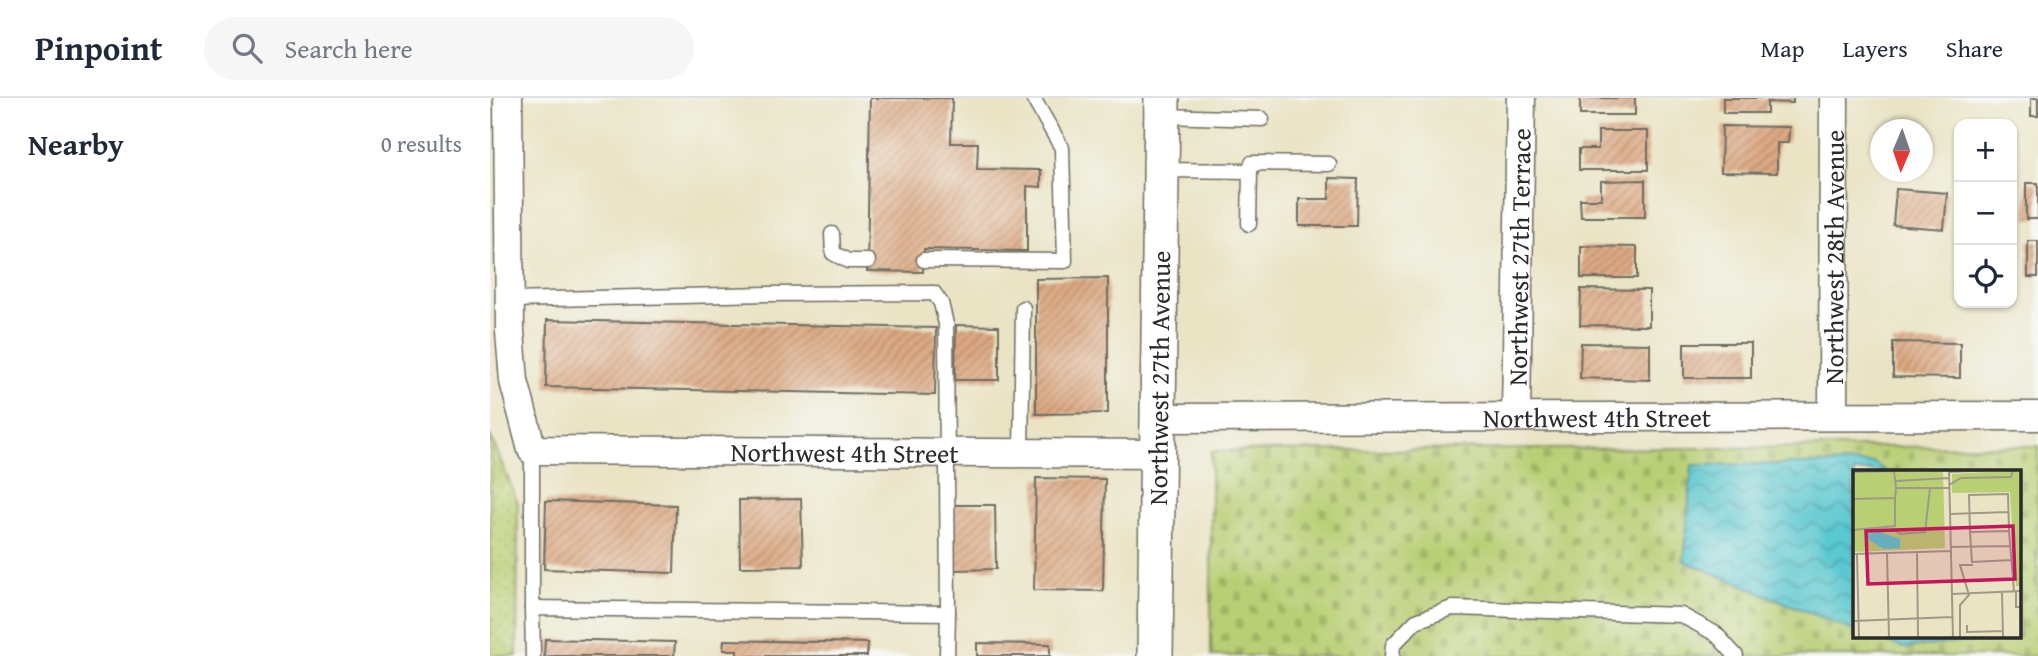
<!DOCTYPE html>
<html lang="en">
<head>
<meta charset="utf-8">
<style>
  body { margin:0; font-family:"Gentium Book Plus",serif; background:#f6f6f7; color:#1f2937 }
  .controls { position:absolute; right:21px; top:21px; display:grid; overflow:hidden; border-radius:14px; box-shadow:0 2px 5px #0004 }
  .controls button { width:63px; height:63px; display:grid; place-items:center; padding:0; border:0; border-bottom:2px solid #e0e1e3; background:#fff; color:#1f2937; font:35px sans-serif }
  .compass { position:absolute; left:1380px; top:21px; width:63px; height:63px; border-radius:50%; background:#fff; box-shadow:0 2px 5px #0004; rotate:182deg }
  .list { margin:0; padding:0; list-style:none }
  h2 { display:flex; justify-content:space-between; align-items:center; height:91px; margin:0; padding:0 28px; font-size:30px }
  h2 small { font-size:23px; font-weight:400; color:#747a83 }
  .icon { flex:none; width:38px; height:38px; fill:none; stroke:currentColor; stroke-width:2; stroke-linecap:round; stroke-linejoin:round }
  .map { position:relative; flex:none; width:1548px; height:558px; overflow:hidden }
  header { display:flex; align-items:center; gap:42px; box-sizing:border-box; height:98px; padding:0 35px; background:#fff; border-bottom:2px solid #e0e1e3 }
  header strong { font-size:33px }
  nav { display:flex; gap:38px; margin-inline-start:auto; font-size:24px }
  .search { width:490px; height:63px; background:#f6f6f7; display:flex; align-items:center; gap:18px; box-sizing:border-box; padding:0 24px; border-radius:38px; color:#747a83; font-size:26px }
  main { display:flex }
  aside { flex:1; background:#fff }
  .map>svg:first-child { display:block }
  .cemetery { fill:url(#cemetery-stones); stroke:#727d50; stroke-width:2; fill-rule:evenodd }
  .park { fill:url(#park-dots); stroke:#727d50; stroke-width:2 }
  .water { fill:url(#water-waves); stroke:#427a7e; stroke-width:2 }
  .building { fill:url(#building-hatch) }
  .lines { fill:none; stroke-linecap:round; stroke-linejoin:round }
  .service-casing { stroke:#6e6c61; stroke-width:17 }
  .minor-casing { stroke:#6e6c61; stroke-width:31 }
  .tertiary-casing { stroke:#6e6c61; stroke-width:38 }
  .service { stroke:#fff; stroke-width:14 }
  .minor { stroke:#fff; stroke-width:28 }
  .tertiary { stroke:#fff; stroke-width:35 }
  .labels { text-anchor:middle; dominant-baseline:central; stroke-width:5; stroke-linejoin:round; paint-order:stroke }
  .street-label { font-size:26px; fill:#2b2b2b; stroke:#f6f6f2 }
  .inset-road { fill:none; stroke:#9e9a87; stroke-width:2 }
  .view { fill:#c2185b; fill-opacity:0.15; stroke:#c2185b; stroke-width:3.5 }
  .inset-edge { fill:none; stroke:#2b2b2b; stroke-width:3.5 }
</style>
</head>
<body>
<header>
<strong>Pinpoint</strong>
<div class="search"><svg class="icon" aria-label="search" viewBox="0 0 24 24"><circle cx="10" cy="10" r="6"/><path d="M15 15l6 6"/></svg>Search here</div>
<nav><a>Map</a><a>Layers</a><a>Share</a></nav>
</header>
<main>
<aside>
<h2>Nearby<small>0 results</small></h2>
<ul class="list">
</ul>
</aside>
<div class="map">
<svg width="1548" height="558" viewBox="0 0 1548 558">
  <defs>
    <pattern id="cemetery-stones" width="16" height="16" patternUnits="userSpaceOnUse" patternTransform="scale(1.75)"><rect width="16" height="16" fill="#b9cf74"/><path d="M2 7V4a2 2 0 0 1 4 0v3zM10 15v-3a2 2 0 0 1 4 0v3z" fill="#9fb265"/></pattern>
    <pattern id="park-dots" width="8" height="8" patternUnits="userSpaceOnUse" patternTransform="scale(1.75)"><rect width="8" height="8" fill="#b9cf74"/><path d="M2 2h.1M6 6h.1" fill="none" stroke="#9fb265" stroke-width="1.8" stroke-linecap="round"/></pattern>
    <pattern id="water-waves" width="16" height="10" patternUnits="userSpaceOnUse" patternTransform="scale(1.75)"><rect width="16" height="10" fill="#5ac8d0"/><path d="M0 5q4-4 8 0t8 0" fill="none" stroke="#4ba3a9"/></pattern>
    <pattern id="building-hatch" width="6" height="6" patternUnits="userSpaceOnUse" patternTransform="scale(1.75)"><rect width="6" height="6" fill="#dda982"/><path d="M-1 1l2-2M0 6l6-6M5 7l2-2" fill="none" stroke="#b38a6b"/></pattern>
  </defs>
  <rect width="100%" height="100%" fill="#f6f6f2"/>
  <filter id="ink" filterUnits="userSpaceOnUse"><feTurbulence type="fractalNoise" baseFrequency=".0143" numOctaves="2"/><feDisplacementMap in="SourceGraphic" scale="14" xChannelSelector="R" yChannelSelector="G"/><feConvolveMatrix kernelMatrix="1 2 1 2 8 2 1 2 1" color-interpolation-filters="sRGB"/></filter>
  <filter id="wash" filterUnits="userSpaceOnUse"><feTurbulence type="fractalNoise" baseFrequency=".00686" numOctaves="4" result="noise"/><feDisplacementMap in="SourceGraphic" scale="28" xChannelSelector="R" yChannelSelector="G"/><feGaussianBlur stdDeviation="1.57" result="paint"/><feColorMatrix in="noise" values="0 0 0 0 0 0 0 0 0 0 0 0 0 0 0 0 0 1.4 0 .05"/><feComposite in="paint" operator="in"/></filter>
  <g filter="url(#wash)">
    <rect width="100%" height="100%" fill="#eae4c5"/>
    <path class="cemetery" d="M1548 348V558H721V353ZM1364 374H1529V539H1364Z"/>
    <polygon class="park" points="0,337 28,405 27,558 0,558"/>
    <g class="water">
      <polygon points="1384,365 1397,374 1364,374 1364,533 1194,463 1202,367"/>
      <polygon points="1382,539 1496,539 1486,543 1414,550"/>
    </g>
    <g id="blocks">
      <g class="building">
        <polygon points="380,0 462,0 461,45 488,45 487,71 551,72 551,89 537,88 537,153 434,151 433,174 377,173"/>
        <rect x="1090" y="0" width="55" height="17"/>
        <polygon points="1233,0 1303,0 1303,5 1277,4 1277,15 1233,15"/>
        <rect x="1541" y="0" width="7" height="18"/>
        <polygon points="1232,28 1299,29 1298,45 1287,45 1287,75 1231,74"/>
        <polygon points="1108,33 1158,33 1158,72 1089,72 1089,51 1108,51"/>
        <polygon points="839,80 868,81 867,128 809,128 809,101 839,101"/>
        <polygon points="1155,82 1155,119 1091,119 1090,101 1111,101 1111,83"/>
        <rect x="1536" y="85" width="12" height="36"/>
        <polygon points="1406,91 1457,95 1454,131 1403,127"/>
        <rect x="1538" y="143" width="10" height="36"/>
        <polygon points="1091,148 1147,149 1147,180 1091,180"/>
        <polygon points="618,180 618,315 546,316 546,181"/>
        <polygon points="1091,191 1159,192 1159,228 1090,227"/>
        <polygon points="57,222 446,230 445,297 56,289"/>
        <polygon points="466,227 509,228 509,282 465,282"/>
        <polygon points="1403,244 1470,245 1470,280 1403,279"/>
        <polygon points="1091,245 1160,246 1160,282 1090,280"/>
        <rect x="1194" y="245" width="67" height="35"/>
        <polygon points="546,380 615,381 613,493 544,492"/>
        <polygon points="311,401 313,468 250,469 249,402"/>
        <polygon points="56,403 186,407 184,475 54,471"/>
        <polygon points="464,407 505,407 506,471 465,472"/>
        <polygon points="55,541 185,544 184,558 54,558"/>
        <polygon points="234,542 378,545 377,558 247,558 247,552 233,552"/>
        <polygon points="487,545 560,546 560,558 487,558"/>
      </g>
    </g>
  </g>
  <g filter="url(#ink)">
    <use href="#blocks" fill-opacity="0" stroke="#6e6c61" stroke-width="2"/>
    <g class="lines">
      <g class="service-casing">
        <g id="service">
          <polyline points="673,18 772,21"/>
          <polyline points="671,72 760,73 759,126"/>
          <polyline points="760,73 762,65 839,66"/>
          <polyline points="342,136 343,155 358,163 378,163"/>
          <polyline points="434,162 575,163 572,50 543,0"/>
          <polyline points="20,202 278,196 444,195 451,205 456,226 458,515"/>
          <polyline points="531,355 533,210"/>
          <polyline points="42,510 42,352"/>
          <polyline points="43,558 42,510 458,515 457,558"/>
          <polyline points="902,558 903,547 926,523 962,510 1191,517 1226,536 1246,558"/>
        </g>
      </g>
      <g class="minor-casing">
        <g id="minor">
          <path id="s1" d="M18 0 20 234 24 283 42 352 668 356"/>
          <path id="s2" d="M1026 318 1031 0"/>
          <path id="s3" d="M1343 318 1344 0"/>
          <path id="s4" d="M668 320 1548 318"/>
        </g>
      </g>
      <g class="tertiary-casing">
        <g id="tertiary">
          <path id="s5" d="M665 558 672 0"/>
        </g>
      </g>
      <use href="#service" class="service"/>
      <use href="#minor" class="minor"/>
      <use href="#tertiary" class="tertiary"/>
    </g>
  </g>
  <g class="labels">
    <g class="street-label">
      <text stroke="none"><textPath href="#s2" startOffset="159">Northwest 27th Terrace</textPath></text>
      <text stroke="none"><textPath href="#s3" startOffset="159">Northwest 28th Avenue</textPath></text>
      <text stroke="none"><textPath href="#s5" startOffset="278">Northwest 27th Avenue</textPath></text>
      <text stroke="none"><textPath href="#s4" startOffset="439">Northwest 4th Street</textPath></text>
      <text stroke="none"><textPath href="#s1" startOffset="667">Northwest 4th Street</textPath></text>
    </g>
  </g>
  <g transform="translate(1363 372)">
    <rect width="168" height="168" fill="#eae4c5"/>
    <path d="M0 0H90L92 78 0 82Z" fill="#b9cf74"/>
    <path d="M168 0V116H163L157 22 99 23V4Z" fill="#b9cf74"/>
    <path d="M26 62 47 69V78L30 79 15 69V64Z" fill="#5ac8d0"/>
    <path class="inset-road" d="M96 0 100 168M0 2 41 1 43 18 42 28 0 29M96 2 142 0M43 11 96 8M96 15 108 8 158 7 160 0M43 18H96M155 24 156 61 117 62 116 25ZM97 44 155 42M39 58 47 64 72 62 77 18M0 60 42 56V28M156 61 161 121M117 62 119 92 159 90M97 77 157 76M64 82 65 168M34 83 36 168M0 84 98 81M4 84 6 168M149 121 150 168M163 121V137H168M99 124 168 121M0 151 99 147M114 155V162L150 161M107 168V135L116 125 107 95H120"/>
    <path class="view" d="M160 56 162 109 15 114 13 61Z"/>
    <rect width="168" height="168" class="inset-edge"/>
  </g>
</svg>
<div class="controls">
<button>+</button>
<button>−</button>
<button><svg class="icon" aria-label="locate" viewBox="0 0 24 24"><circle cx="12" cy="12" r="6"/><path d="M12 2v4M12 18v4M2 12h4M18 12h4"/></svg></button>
</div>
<svg class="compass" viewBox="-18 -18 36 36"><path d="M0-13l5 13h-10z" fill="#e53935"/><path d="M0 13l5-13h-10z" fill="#747a83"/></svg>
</div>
</main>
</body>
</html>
